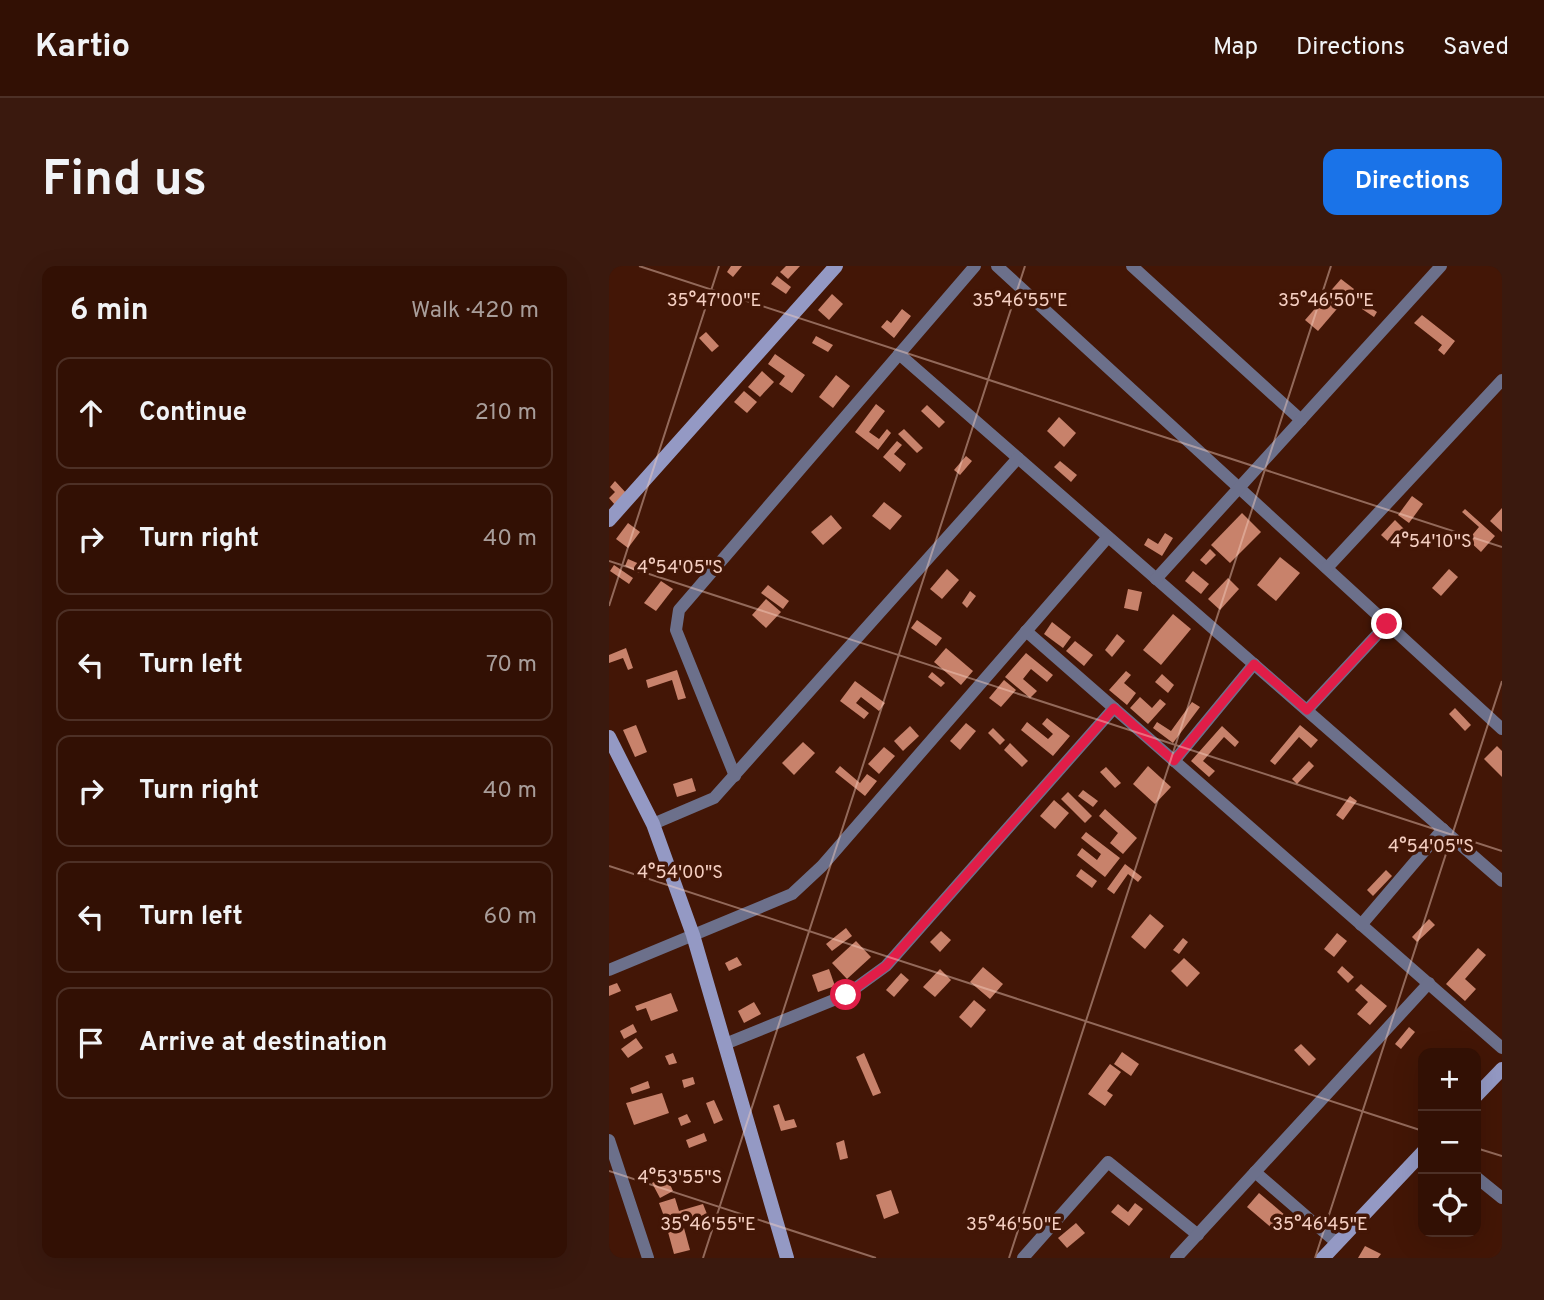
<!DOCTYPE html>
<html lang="en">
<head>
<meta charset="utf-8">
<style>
  body { margin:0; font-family:Overpass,sans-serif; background:#3a190e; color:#f1f3f6 }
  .controls { position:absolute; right:21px; bottom:21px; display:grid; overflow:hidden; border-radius:14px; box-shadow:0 7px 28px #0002 }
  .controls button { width:63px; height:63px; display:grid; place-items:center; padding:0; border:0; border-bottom:2px solid #4d3026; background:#321004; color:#f1f3f6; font:35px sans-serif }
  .stop { position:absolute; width:21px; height:21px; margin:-16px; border:5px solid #e11d48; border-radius:50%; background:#fff }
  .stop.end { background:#e11d48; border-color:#fff; box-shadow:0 2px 7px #0008 }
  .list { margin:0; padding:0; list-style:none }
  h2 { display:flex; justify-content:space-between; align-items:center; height:91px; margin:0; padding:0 28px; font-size:30px }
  h2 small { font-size:23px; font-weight:400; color:#a89d9a }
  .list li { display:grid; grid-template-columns:46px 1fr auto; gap:21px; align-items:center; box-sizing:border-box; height:112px; margin:0 14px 14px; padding:0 14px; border:2px solid #4d3026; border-radius:14px }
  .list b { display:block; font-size:26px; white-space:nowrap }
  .list em { font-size:23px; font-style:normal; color:#a89d9a }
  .icon { flex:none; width:38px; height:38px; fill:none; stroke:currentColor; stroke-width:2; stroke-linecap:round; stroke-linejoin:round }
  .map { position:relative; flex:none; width:893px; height:992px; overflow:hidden; border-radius:14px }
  header { display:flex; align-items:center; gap:42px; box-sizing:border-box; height:98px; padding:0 35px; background:#321004; border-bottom:2px solid #4d3026 }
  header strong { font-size:33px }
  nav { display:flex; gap:38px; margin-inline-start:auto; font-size:24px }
  .intro { display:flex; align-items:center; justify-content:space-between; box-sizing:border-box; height:168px; padding:0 42px }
  h1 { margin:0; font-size:49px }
  .button { padding:18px 32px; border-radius:14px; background:#1a73e8; color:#fff; font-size:24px; font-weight:700 }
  main { display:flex; gap:42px; padding:0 42px }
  aside { flex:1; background:#321004; border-radius:14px; box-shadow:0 7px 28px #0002 }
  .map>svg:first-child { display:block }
  .building { fill:#c8826b }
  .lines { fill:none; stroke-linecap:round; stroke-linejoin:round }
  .street { stroke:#6c708b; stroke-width:12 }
  .secondary { stroke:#9499c4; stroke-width:14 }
  .route { stroke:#e11d48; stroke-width:9 }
  .ticks { fill:none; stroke:#f5cfc2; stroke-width:2; stroke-opacity:0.45 }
  .ticks-label { font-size:18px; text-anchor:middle; fill:#f5cfc2; stroke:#431606; stroke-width:7; stroke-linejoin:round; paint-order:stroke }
</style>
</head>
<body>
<header>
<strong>Kartio</strong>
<nav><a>Map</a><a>Directions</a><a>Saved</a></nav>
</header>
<div class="intro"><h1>Find us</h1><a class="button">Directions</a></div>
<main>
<aside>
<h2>6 min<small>Walk · 420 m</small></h2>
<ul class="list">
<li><svg class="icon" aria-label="ahead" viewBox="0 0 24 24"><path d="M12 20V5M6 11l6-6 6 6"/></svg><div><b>Continue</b></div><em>210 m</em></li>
<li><svg class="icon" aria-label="right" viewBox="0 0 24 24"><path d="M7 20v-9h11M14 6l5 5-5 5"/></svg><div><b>Turn right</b></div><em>40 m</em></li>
<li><svg class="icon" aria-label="left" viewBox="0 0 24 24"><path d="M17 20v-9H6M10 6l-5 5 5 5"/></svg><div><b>Turn left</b></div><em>70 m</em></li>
<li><svg class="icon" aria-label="right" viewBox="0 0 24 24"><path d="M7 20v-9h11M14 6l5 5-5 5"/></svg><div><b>Turn right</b></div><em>40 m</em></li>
<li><svg class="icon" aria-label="left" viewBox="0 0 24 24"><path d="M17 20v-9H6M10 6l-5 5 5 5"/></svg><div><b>Turn left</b></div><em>60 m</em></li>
<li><svg class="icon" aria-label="arrive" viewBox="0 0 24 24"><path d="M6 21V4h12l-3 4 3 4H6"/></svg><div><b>Arrive at destination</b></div></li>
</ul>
</aside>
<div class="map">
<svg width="893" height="992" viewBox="0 0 893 992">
  <rect width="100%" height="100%" fill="#431606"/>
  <g class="building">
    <polygon points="122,0 133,0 124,11 118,6"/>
    <polygon points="177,0 191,0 179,13 171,6"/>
    <polygon points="168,10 182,21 177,28 162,18"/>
    <polygon points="732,13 745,23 709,65 696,54"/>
    <polygon points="223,28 234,38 220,54 209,44"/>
    <polygon points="756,38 768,46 765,51 753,43"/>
    <polygon points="293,43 302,50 285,72 272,61 278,54 282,57"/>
    <polygon points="813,49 846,75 835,89 829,84 833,79 805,57"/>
    <polygon points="97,66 110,80 103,86 90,72"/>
    <polygon points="207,70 224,79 219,86 203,77"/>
    <polygon points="166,88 196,109 183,127 170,118 176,110 159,98"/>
    <polygon points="153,105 165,116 151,131 139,121"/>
    <polygon points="227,109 241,120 224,142 210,131"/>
    <polygon points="135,125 148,136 138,147 125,136"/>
    <polygon points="267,138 276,145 260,166 270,173 278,163 282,167 269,184 246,166"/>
    <polygon points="318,139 336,156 330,162 312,145"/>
    <polygon points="450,151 467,167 455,181 438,165"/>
    <polygon points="295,163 314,182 308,187 289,168"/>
    <polygon points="288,175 293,179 285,188 297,198 291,206 274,191"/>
    <polygon points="357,190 363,195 351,209 345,204"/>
    <polygon points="451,195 468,209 462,216 445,201"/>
    <polygon points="6,215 18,228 6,239 0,232 6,226 1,221"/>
    <polygon points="803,230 814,238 800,257 789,249"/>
    <polygon points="275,236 293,250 281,264 263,250"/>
    <polygon points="893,242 893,266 881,255"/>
    <polygon points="856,243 886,270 872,286 859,274 870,261 853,246"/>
    <polygon points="633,247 652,266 621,297 602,279"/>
    <polygon points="222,249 233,262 214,279 202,266"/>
    <polygon points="786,254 796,264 783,279 772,269"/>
    <polygon points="19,257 31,266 19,282 7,273"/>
    <polygon points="556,267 564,272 553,290 535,279 539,272 549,278"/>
    <polygon points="601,283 607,289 597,299 591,294"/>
    <polygon points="671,291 691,307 667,335 648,319"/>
    <polygon points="19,293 33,299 30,307 16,300"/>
    <polygon points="5,299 24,312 20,318 1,305"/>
    <polygon points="338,303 350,314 333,333 321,323"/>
    <polygon points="840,303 849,311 832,330 823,322"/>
    <polygon points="584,305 600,318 592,328 576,315"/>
    <polygon points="619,312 630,323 611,344 599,333"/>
    <polygon points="52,315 64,323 47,345 35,337"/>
    <polygon points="159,319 180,335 174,343 152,327"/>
    <polygon points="519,323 533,326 529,345 515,342"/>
    <polygon points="361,325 367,330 358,342 353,337"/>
    <polygon points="157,333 172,346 157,362 143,349"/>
    <polygon points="564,348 582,363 552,399 534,384"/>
    <polygon points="308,354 333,372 327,380 302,362"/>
    <polygon points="443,356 462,371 454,382 435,368"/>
    <polygon points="508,368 516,375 503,391 496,384"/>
    <polygon points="466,375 484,389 475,400 457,385"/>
    <polygon points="17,382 24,402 19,404 14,392 0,397 0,389"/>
    <polygon points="337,382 364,405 352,419 325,396"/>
    <polygon points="417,387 444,409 438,416 422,403 414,413 428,425 421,432 396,411"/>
    <polygon points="68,404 77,432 69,434 63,414 39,422 37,414"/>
    <polygon points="517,405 522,409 515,417 527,427 518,439 500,424"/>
    <polygon points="323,406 336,417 332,421 319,411"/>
    <polygon points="553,408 565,419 559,427 546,416"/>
    <polygon points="395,414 407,424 392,441 380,432"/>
    <polygon points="246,415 276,437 270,445 252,431 247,437 260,447 255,453 231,435"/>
    <polygon points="531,431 543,442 551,433 557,438 539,458 521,442"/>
    <polygon points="583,436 591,441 564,477 544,462 548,456 562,465"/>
    <polygon points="846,442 862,459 856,465 840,448"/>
    <polygon points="438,452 461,470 444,490 412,464 418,456 439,473 444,468 433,458"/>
    <polygon points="357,457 367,465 351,484 341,475"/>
    <polygon points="27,459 38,486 26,491 14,464"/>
    <polygon points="691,459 709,474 702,482 690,471 666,499 661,495"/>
    <polygon points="301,460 310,470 294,485 285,475"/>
    <polygon points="613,460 630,476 626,481 615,471 594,495 606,505 600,511 582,495"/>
    <polygon points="384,462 396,474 391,479 379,467"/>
    <polygon points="194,476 206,487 185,509 173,497"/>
    <polygon points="401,477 419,495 413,501 395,484"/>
    <polygon points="888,480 893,485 893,511 875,493"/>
    <polygon points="275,481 286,490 270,508 259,498"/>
    <polygon points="700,495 705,500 688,518 683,513"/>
    <polygon points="231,500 251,517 258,508 268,515 256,530 226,506"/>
    <polygon points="539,500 562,521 546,538 524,518"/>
    <polygon points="497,501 512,517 506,522 491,506"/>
    <polygon points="83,512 87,525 68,531 64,518"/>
    <polygon points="474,524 489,535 484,541 469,530"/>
    <polygon points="459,526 483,550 476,557 452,533"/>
    <polygon points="741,530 748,535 734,554 727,549"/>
    <polygon points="445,534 460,547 446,563 431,550"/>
    <polygon points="496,543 528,572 514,588 501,577 509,567 490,550"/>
    <polygon points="477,566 511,592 496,611 468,589 473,582 488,594 492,588 472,572"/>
    <polygon points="516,598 533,611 529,616 519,608 505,628 498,623"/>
    <polygon points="472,603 488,615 483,622 467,610"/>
    <polygon points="777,604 783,610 764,630 758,624"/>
    <polygon points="541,648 555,660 536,683 522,671"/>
    <polygon points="820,653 826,659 808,676 803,671"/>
    <polygon points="237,662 243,670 223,685 217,678"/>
    <polygon points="332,665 342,674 331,686 321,676"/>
    <polygon points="728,667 738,675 725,691 715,683"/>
    <polygon points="574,672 579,676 570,688 564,684"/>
    <polygon points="247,675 262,691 238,713 223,697"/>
    <polygon points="869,682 877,689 856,713 867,723 856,735 837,718"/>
    <polygon points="128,691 133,699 120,705 116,697"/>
    <polygon points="575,692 591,707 578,721 562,705"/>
    <polygon points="733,700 745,711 739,717 728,706"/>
    <polygon points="374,701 394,718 381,733 361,716"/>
    <polygon points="220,703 226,720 209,726 203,709"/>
    <polygon points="331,703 342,714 326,731 314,721"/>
    <polygon points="292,707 300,714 285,731 277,724"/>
    <polygon points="8,717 12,725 0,730 0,720"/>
    <polygon points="752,718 778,740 761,759 748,748 759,736 746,724"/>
    <polygon points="62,727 69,745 42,755 37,742 28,745 26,740"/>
    <polygon points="365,734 377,744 362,762 350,751"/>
    <polygon points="145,736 152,748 135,757 129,745"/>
    <polygon points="24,758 28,766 15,773 11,765"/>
    <polygon points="800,761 806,766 792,783 786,778"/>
    <polygon points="27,772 34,782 19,792 12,783"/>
    <polygon points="692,778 707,793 700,800 685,784"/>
    <polygon points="513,786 530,798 522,810 505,798"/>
    <polygon points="64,787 68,797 60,799 56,790"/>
    <polygon points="255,787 272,827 264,830 247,791"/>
    <polygon points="501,798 512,806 498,825 504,829 496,840 479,828"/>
    <polygon points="84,811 86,818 75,822 73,814"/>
    <polygon points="39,815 41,822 23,828 21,822"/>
    <polygon points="53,827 60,847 25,859 17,837"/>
    <polygon points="105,834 114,854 105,858 97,837"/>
    <polygon points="170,838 176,855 185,853 188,861 172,865 164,840"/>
    <polygon points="78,848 82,856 72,860 69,852"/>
    <polygon points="95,867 98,875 80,882 77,874"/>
    <polygon points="235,874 239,892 231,894 227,877"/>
    <polygon points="57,910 64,925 51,932 43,917"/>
    <polygon points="282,924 290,947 275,953 267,929"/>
    <polygon points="650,927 677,950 665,964 638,941"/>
    <polygon points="66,932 70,945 94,938 98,948 59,961 50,937"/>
    <polygon points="526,937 534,943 520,960 502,946 509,938 519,946"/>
    <polygon points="467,957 476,967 458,982 449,972"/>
    <polygon points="75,962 81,984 65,988 59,966"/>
    <polygon points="756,980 772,988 769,992 749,992"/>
  </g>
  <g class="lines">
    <g class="street">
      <polyline points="388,0 893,463"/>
      <polyline points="523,0 692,154"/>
      <polyline points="290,88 893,615"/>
      <polyline points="718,302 893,114"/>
      <polyline points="547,313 832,0"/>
      <polyline points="417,365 893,782"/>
      <polyline points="698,444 778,358"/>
      <polyline points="565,495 645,398"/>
      <polyline points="126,510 67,364 70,344 366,0"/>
      <polyline points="44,558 105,532 409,192"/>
      <polyline points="752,659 834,563"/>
      <polyline points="0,704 183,628 213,600 499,271"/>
      <polyline points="116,778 237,729 277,700 505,442"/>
      <polyline points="0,874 39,992"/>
      <polyline points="646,906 728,977"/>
      <polyline points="867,911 893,932"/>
      <polyline points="414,992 499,896 589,969"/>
      <polyline points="567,992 820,717"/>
    </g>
    <g class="secondary">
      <polyline points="0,254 227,0"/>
      <polyline points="0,471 44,558 84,669 178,992"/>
      <polyline points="867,830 893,803"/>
      <polyline points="714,992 814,886"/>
    </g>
  </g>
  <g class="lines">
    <polyline class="route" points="237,729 277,700 505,442 565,495 645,398 698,444 778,358"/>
  </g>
  <path class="ticks" d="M30 0 893 281M0 295 893 585M0 340 110 0M0 600 814 865M867 882 893 890M0 905 267 992M94 992 416 0M400 992 722 0M706 992 893 415"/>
  <g class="ticks-label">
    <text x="105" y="40">35°47'00"E</text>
    <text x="411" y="40">35°46'55"E</text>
    <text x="717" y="40">35°46'50"E</text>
    <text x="822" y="281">4°54'10"S</text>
    <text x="71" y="307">4°54'05"S</text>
    <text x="822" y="586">4°54'05"S</text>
    <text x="71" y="612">4°54'00"S</text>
    <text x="71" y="917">4°53'55"S</text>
    <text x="99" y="964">35°46'55"E</text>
    <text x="405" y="964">35°46'50"E</text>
    <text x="711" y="964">35°46'45"E</text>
  </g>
</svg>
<div class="controls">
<button>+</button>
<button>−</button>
<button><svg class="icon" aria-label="locate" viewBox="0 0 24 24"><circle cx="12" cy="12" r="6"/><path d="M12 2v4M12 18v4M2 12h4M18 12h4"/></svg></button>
</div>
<div class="stop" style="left:237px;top:729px"></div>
<div class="stop end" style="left:778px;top:358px"></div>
</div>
</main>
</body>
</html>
